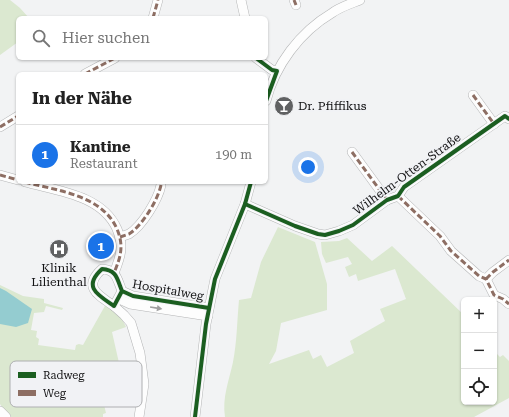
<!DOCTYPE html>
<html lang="de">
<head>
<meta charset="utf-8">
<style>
  body { margin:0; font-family:"Roboto Serif",serif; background:#f2f2f2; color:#222 }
  .controls { position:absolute; right:12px; bottom:12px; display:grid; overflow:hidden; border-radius:6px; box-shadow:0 1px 3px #0004 }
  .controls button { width:36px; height:36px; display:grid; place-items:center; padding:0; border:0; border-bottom:1px solid #e0e0e0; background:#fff; color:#222; font:20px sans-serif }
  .you { position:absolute; left:308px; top:167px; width:14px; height:14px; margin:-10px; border:3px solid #fff; border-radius:50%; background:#1a73e8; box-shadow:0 0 0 6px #1a73e833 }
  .badge { display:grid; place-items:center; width:26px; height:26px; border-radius:50%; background:#1a73e8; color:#fff; font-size:13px; font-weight:700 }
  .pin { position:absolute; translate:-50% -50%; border:2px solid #fff; box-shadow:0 1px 4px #0006 }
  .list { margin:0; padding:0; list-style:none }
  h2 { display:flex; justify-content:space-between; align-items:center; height:52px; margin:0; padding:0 16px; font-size:17px }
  h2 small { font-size:13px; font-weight:400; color:#767676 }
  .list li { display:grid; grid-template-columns:26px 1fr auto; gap:12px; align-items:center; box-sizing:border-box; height:60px; padding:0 16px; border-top:1px solid #e0e0e0 }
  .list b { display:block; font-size:15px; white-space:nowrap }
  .list p { margin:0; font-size:13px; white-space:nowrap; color:#767676 }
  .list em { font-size:13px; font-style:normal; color:#767676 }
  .icon { flex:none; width:22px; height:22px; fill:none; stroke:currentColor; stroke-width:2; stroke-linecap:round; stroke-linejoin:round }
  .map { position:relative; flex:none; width:509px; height:417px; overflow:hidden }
  .search { position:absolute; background:#fff; box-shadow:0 1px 3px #0004; left:16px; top:16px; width:252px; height:44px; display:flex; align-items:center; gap:10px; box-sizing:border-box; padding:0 14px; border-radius:6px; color:#767676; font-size:15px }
  .panel { position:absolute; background:#fff; box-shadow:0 1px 3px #0004; left:16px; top:72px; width:252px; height:112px; border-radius:6px }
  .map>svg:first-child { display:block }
  .green { fill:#dbe8d0 }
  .water { fill:#94ccd0 }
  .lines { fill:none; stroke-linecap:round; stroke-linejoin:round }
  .minor-casing { stroke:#b4b5b6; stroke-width:10 }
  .minor { stroke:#fdfdfd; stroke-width:9 }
  .quiet { stroke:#8d6e63; stroke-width:3; stroke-dasharray:6 3; stroke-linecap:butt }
  .cycleway-casing { stroke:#f1f2f5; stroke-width:6 }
  .cycleway { stroke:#1b5e20; stroke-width:4 }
  .oneway { fill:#9f9f9f }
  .labels { text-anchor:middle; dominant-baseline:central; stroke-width:3.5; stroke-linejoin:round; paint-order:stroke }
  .poi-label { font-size:12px; fill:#121213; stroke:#f1f2f5; text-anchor:start }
  .street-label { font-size:12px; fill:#121213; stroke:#f1f2f5 }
  .key { fill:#f1f2f5; stroke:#aeafb1; stroke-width:1 }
  .key-label { font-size:11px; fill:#121213 }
</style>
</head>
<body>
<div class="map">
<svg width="509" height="417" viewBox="0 0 509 417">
  <rect width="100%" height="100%" fill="#f2f3f4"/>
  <g class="green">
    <polygon points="0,0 10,0 20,8 29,18 18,18 18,42 0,55"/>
    <path d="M278 227 315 242 327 284V310L281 323 276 351 269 364 309 350 313 359 321 355 327 367 354 353 350 341 385 321 380 309 406 299 395 269 358 281 356 274 349 277 345 267 352 264 348 257 326 263 322 254 321 242 339 241 347 238 372 261 392 246 464 315V402H494V351L500 357 503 355 509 361V398L474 417H225C222 397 229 381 233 362 237 342 237 321 239 300L251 298 261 262Z"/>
    <polygon points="0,285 23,296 44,299 44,303 63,308 62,310 46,306 44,312 34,313 31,330 37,331 36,337 39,339 38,345 75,350 76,345 79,344 83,345 106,304 122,319 126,327 112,332 119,363 117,365 120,378 99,384 106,413 103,414 103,417 0,417 0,411 2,407 0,404"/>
  </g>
  <polygon class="water" points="0,288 6,291 32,309 28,323 16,327 0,324"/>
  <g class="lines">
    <g class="minor-casing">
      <g id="minor">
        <polyline points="241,0 245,18"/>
        <polyline points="294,0 296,5"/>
        <polyline points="153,18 158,0"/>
        <polyline points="256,58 272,70 277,71"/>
        <polyline points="85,74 115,58"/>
        <polyline points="473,95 494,124"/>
        <path d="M266 101C275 65 300 32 332 13 340 7 350 4 360 0"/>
        <polyline points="0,127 18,116"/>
        <polyline points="352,152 387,200"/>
        <polyline points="0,175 18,180"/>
        <path d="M25 182C58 191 102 195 117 229 124 246 121 256 114 273"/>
        <polyline points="398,196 440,236 451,251 479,276 486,279 494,295 503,299 509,304"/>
        <polyline points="245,204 295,226 318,234 325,235 339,231 353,225 387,200 398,196 404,187 505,116 509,119"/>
        <path d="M120 237C123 236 126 235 129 234 142 226 158 200 161 185"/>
        <polyline points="486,279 493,272 509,260"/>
        <path d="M122 291 114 306C98 295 82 287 102 269 117 270 117 279 122 291L133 296 209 308"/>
        <polyline points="119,299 130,304 208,316"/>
        <polyline points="114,306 124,315 131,323 140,353 144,384 139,417"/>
        <polyline points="0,411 6,417"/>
        <polyline points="195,417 206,324 215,279 245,204 251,182"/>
      </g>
    </g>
    <use href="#minor" class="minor"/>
    <g class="quiet">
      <polyline points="294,0 296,5"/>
      <polyline points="153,18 158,0"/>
      <polyline points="85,74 115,58"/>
      <polyline points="473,95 494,124"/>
      <polyline points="0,127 18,116"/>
      <polyline points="352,152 387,200"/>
      <polyline points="0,175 18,180"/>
      <path d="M25 182C58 191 102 195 117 229 124 246 121 256 114 273"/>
      <polyline points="398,196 440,236 451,251 479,276 486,279 494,295 503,299 509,304"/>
      <path d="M120 237C123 236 126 235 129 234 142 226 158 200 161 185"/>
      <polyline points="486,279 493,272 509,260"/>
    </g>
    <g class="cycleway-casing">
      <g id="cycleway">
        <polyline points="256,58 272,70 277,71 266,101"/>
        <polyline points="245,204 295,226 318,234 325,235 339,231 353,225 387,200 398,196 404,187 505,116 509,119"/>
        <path d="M122 291 114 306C98 295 82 287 102 269 117 270 117 279 122 291L133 296 209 308"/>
        <polyline points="195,417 206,324 215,279 245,204 251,182"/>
      </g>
    </g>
    <use href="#cycleway" class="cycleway"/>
  </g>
  <defs><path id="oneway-solid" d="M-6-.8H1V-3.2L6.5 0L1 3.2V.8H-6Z"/></defs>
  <use class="oneway" href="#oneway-solid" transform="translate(156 308) rotate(9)"/>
  <defs>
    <g id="bar-disc" transform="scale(1)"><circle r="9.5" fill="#606162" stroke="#f1f2f5"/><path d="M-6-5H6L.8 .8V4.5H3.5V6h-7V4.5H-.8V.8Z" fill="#fff"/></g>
    <g id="hospital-disc" transform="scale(1)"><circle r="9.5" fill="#606162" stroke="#f1f2f5"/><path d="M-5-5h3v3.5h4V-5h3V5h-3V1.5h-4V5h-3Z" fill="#fff"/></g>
  </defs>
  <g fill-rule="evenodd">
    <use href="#bar-disc" x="284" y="106"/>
    <use href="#hospital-disc" x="59" y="249"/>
  </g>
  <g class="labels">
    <g class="poi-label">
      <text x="298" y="106">Dr. Pfiffikus</text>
      <text x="59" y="268" text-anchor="middle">Klinik<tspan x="59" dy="14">Lilienthal</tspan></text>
    </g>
    <g class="street-label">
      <text transform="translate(407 174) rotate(-36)">Wilhelm-Otten-Straße</text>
      <text transform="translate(168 290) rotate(10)">Hospitalweg</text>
    </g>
  </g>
  <rect x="10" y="361" width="132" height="46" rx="6" class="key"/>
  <rect x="18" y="372" width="18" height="6" fill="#1b5e20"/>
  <rect x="18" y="390" width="18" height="6" fill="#8d6e63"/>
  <g class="key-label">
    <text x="43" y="379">Radweg</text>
    <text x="43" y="397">Weg</text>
  </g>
</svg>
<div class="controls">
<button>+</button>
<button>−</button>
<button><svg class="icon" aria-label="locate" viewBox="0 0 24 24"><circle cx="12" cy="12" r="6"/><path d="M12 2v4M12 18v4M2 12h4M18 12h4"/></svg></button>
</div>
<div class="you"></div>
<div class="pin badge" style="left:101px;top:246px">1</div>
<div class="search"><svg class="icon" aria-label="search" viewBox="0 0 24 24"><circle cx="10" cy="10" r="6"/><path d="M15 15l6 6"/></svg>Hier suchen</div>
<section class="panel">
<h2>In der Nähe<small></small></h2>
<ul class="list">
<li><span class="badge">1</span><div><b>Kantine</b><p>Restaurant</p></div><em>190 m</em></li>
</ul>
</section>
</div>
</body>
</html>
